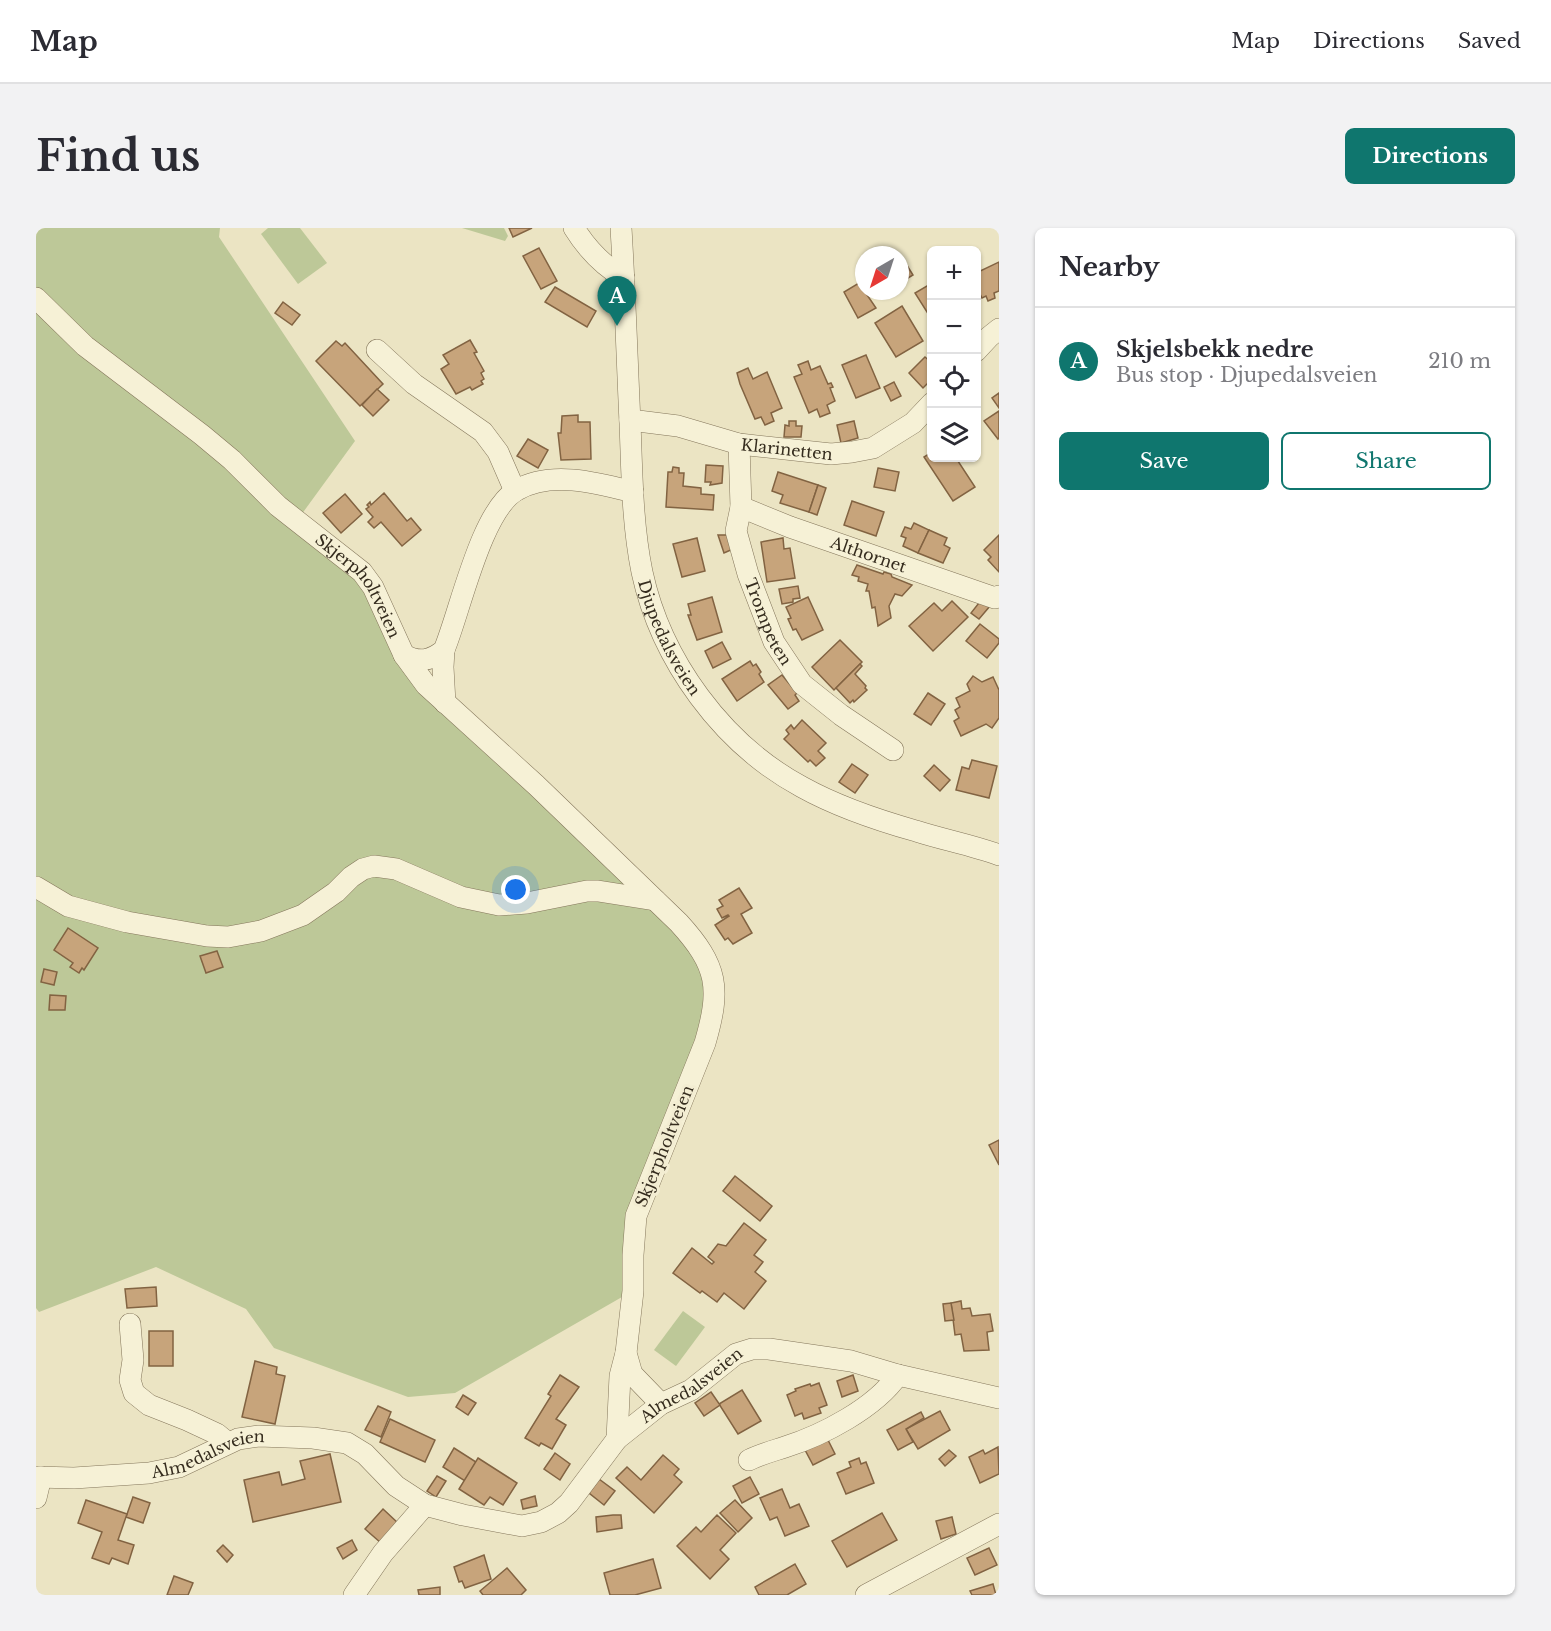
<!DOCTYPE html>
<html lang="en">
<head>
<meta charset="utf-8">
<style>
  body { margin:0; font-family:"Libre Baskerville",serif; background:#f2f2f3; color:#2b2b33 }
  .controls { position:absolute; right:18px; top:18px; display:grid; overflow:hidden; border-radius:9px; box-shadow:0 2px 4px #0004 }
  .controls button { width:54px; height:54px; display:grid; place-items:center; padding:0; border:0; border-bottom:2px solid #e1e1e2; background:#fff; color:#2b2b33; font:30px sans-serif }
  .compass { position:absolute; left:819px; top:18px; width:54px; height:54px; border-radius:50%; background:#fff; box-shadow:0 2px 4px #0004; rotate:219deg }
  .you { position:absolute; left:480px; top:662px; width:21px; height:21px; margin:-15px; border:4px solid #fff; border-radius:50%; background:#1a73e8; box-shadow:0 0 0 9px #1a73e833 }
  .badge { display:grid; place-items:center; width:39px; height:39px; border-radius:50%; background:#0f766e; color:#fff; font-size:20px; font-weight:700 }
  .pin { position:absolute; translate:-50% -50px; filter:drop-shadow(0 2px 3px #0008) }
  .pin::after { content:''; position:absolute; top:32px; width:21px; height:18px; background:inherit; clip-path:polygon(0 0,100% 0,50% 100%) }
  .list { margin:0; padding:0; list-style:none }
  h2 { display:flex; justify-content:space-between; align-items:center; height:78px; margin:0; padding:0 24px; font-size:26px }
  h2 small { font-size:20px; font-weight:400; color:#7c7c81 }
  .list li { display:grid; grid-template-columns:39px 1fr auto; gap:18px; align-items:center; box-sizing:border-box; height:108px; padding:0 24px; border-top:2px solid #e1e1e2 }
  .list b { display:block; font-size:22px; white-space:nowrap }
  .list p { margin:0; font-size:20px; white-space:nowrap; color:#7c7c81 }
  .list em { font-size:20px; font-style:normal; color:#7c7c81 }
  .actions { display:flex; gap:12px; padding:18px 24px }
  .actions a { flex:1; padding:14px 0; border:2px solid #0f766e; border-radius:9px; text-align:center; font-size:21px; color:#0f766e }
  .actions .main { background:#0f766e; color:#fff }
  .icon { flex:none; width:33px; height:33px; fill:none; stroke:currentColor; stroke-width:2; stroke-linecap:round; stroke-linejoin:round }
  .map { position:relative; flex:none; width:963px; height:1367px; overflow:hidden; border-radius:9px }
  header { display:flex; align-items:center; gap:36px; box-sizing:border-box; height:84px; padding:0 30px; background:#fff; border-bottom:2px solid #e1e1e2 }
  header strong { font-size:28px }
  nav { display:flex; gap:33px; margin-inline-start:auto; font-size:21px }
  .intro { display:flex; align-items:center; justify-content:space-between; box-sizing:border-box; height:144px; padding:0 36px }
  h1 { margin:0; font-size:42px }
  .button { padding:15px 27px; border-radius:9px; background:#0f766e; color:#fff; font-size:21px; font-weight:700 }
  main { display:flex; gap:36px; padding:0 36px }
  aside { flex:1; background:#fff; border-radius:9px; box-shadow:0 2px 4px #0004 }
  .map>svg:first-child { display:block }
  .green { fill:#bdc898 }
  .building { fill:#c7a47b; stroke:#826342; stroke-width:1.5 }
  .lines { fill:none; stroke-linecap:round; stroke-linejoin:round }
  .minor-casing { stroke:#84765b; stroke-width:22 }
  .minor { stroke:#f6f1d6; stroke-width:21 }
  .labels { text-anchor:middle; dominant-baseline:central; stroke-width:6; stroke-linejoin:round; paint-order:stroke }
  .street-label { font-size:16px; fill:#352c1e; stroke:#f3edd2 }
</style>
</head>
<body>
<header>
<strong>Map</strong>
<nav><a>Map</a><a>Directions</a><a>Saved</a></nav>
</header>
<div class="intro"><h1>Find us</h1><a class="button">Directions</a></div>
<main>
<div class="map">
<svg width="963" height="1367" viewBox="0 0 963 1367">
  <rect width="100%" height="100%" fill="#ebe4c3"/>
  <g class="green">
    <polygon points="0,0 184,0 183,9 319,213 260,294 318,336 372,429 630,680 679,758 586,1069 419,1165 372,1169 238,1120 210,1081 120,1039 3,1084 0,1080"/>
    <polygon points="232,0 264,0 291,35 262,56 225,6"/>
    <polygon points="426,0 468,0 472,8 469,13"/>
    <polygon points="647,1083 669,1099 640,1138 618,1122"/>
  </g>
  <g class="building">
    <polygon points="473,0 496,0 477,9"/>
    <polygon points="503,20 521,53 505,61 487,28"/>
    <polygon points="867,31 877,47 864,55 864,33"/>
    <polygon points="963,34 963,63 958,65 959,70 952,73 950,68 946,70 940,58 940,45"/>
    <polygon points="823,55 840,80 822,90 808,64"/>
    <polygon points="896,55 896,92 879,65"/>
    <polygon points="519,59 560,83 551,99 509,74"/>
    <polygon points="247,74 264,87 256,97 239,85"/>
    <polygon points="866,78 887,113 860,129 839,95"/>
    <polygon points="434,112 441,124 438,125 448,143 445,145 448,151 445,153 447,156 436,162 434,159 420,166 405,141 413,136 407,127"/>
    <polygon points="300,113 306,118 309,115 347,156 324,178 280,133"/>
    <polygon points="830,127 844,160 820,170 806,137"/>
    <polygon points="889,129 896,135 896,151 887,160 873,145"/>
    <polygon points="772,133 775,142 784,138 792,156 795,155 797,159 794,160 799,173 791,177 794,185 784,189 781,181 773,185 758,149 766,146 762,137"/>
    <polygon points="712,140 717,151 731,144 746,180 735,185 738,193 729,197 725,189 719,191 704,156 701,145"/>
    <polygon points="858,154 865,168 855,173 848,159"/>
    <polygon points="341,161 353,172 337,188 326,177"/>
    <polygon points="963,165 963,180 956,170"/>
    <polygon points="963,183 963,210 962,211 948,193"/>
    <polygon points="542,187 542,194 554,194 555,231 525,232 522,205 525,205 526,188"/>
    <polygon points="753,193 760,193 760,198 766,198 765,209 748,209 749,197 753,198"/>
    <polygon points="818,193 822,210 805,215 801,197"/>
    <polygon points="492,211 512,222 502,240 481,228"/>
    <polygon points="896,224 896,230 920,230 939,259 917,273 888,229"/>
    <polygon points="670,237 687,238 686,255 674,257 675,254 669,254"/>
    <polygon points="637,239 643,240 643,245 648,245 647,258 665,260 665,266 678,267 677,282 630,279 632,244 636,244"/>
    <polygon points="842,240 863,244 859,263 838,259"/>
    <polygon points="742,244 782,257 773,284 744,275 747,267 736,263"/>
    <polygon points="782,257 790,260 781,287 773,284"/>
    <polygon points="348,265 371,293 375,290 385,302 366,318 345,294 338,300 332,294 337,289 330,281 333,279 331,277 334,274 335,277"/>
    <polygon points="309,266 326,286 305,305 287,285"/>
    <polygon points="816,273 848,284 840,308 808,297"/>
    <polygon points="878,295 893,302 882,325 867,318 870,310 865,308 869,299 875,301"/>
    <polygon points="893,302 911,310 908,317 914,320 907,335 882,325"/>
    <polygon points="682,307 694,307 697,321 688,325"/>
    <polygon points="963,307 963,344 952,332 955,329 948,322"/>
    <polygon points="661,310 669,343 646,349 637,316"/>
    <polygon points="747,310 748,321 754,320 759,350 731,354 725,314"/>
    <polygon points="821,337 847,346 848,344 855,346 856,349 876,357 866,368 859,366 853,378 855,390 842,398 839,379 836,380 833,363 830,363 832,356 822,353 823,349 816,347"/>
    <polygon points="762,358 764,370 757,371 757,374 746,376 743,361"/>
    <polygon points="676,369 686,404 661,412 652,387 655,387 652,376"/>
    <polygon points="772,369 787,402 766,412 760,401 757,402 752,391 755,390 750,379"/>
    <polygon points="946,371 954,378 943,391 935,385"/>
    <polygon points="916,373 932,389 897,423 873,398 898,375 906,383"/>
    <polygon points="944,396 963,411 963,415 951,430 930,413"/>
    <polygon points="804,412 826,434 798,462 776,439"/>
    <polygon points="686,414 695,431 677,440 669,423"/>
    <polygon points="714,433 717,438 720,436 725,444 723,446 728,454 701,473 686,451"/>
    <polygon points="824,436 826,438 819,446 830,458 829,460 831,462 818,474 817,472 814,475 800,460"/>
    <polygon points="746,447 761,465 759,467 763,473 752,481 732,457"/>
    <polygon points="937,448 946,454 957,449 963,462 963,490 956,500 950,496 925,508 918,493 923,490 919,482 924,479 920,470 934,463 931,456"/>
    <polygon points="892,465 909,476 895,497 878,486"/>
    <polygon points="766,492 790,515 782,523 789,530 780,538 774,532 772,534 748,511 753,506 750,502 755,497 758,501"/>
    <polygon points="936,532 961,538 953,570 920,562 926,539 933,541"/>
    <polygon points="816,536 832,547 819,565 803,554"/>
    <polygon points="898,537 914,552 904,563 888,548"/>
    <polygon points="703,660 716,680 705,686 716,705 697,716 692,710 689,712 679,697 693,688 692,687 686,690 681,681 687,678 683,672"/>
    <polygon points="32,700 62,720 48,742 46,740 43,745 34,739 37,735 18,722"/>
    <polygon points="181,723 187,739 170,745 164,728"/>
    <polygon points="8,741 21,744 18,757 5,754"/>
    <polygon points="14,767 30,768 29,782 13,782"/>
    <polygon points="963,912 963,937 953,917"/>
    <polygon points="699,948 736,978 724,993 687,963"/>
    <polygon points="708,995 730,1012 718,1027 727,1034 719,1044 730,1053 708,1081 688,1065 681,1074 666,1063 664,1065 637,1045 656,1020 676,1036 678,1034 672,1029 682,1016 690,1018"/>
    <polygon points="120,1059 121,1078 91,1080 89,1061"/>
    <polygon points="925,1073 926,1081 934,1080 936,1088 954,1086 957,1103 951,1104 953,1122 928,1123 925,1106 919,1107 915,1075"/>
    <polygon points="915,1075 918,1092 909,1093 907,1076"/>
    <rect x="113" y="1103" width="24" height="35"/>
    <polygon points="219,1133 241,1139 240,1146 249,1148 239,1196 206,1189"/>
    <polygon points="524,1147 543,1159 520,1191 530,1197 516,1221 505,1215 503,1218 489,1210 515,1168 512,1166"/>
    <polygon points="817,1147 822,1163 806,1169 801,1153"/>
    <polygon points="783,1155 791,1177 783,1180 785,1185 768,1191 766,1185 759,1188 751,1167 760,1163 759,1161 774,1156 775,1158"/>
    <polygon points="706,1162 725,1193 702,1206 683,1176"/>
    <polygon points="675,1164 684,1177 668,1188 659,1175"/>
    <polygon points="427,1167 440,1175 432,1187 420,1179"/>
    <polygon points="342,1178 355,1184 345,1209 329,1202"/>
    <polygon points="904,1183 914,1202 882,1221 870,1201"/>
    <polygon points="885,1184 888,1190 870,1201 877,1214 862,1222 851,1202"/>
    <polygon points="354,1191 399,1212 389,1234 344,1214"/>
    <polygon points="790,1208 799,1226 777,1237 768,1220"/>
    <polygon points="962,1219 963,1246 944,1255 933,1229 947,1222 949,1226"/>
    <polygon points="418,1220 440,1234 429,1253 407,1239"/>
    <polygon points="913,1222 920,1228 909,1238 903,1231"/>
    <polygon points="519,1225 534,1236 524,1252 508,1241"/>
    <polygon points="294,1226 305,1274 217,1294 208,1252 243,1244 246,1257 269,1251 264,1233"/>
    <polygon points="627,1227 643,1241 638,1247 646,1254 618,1285 580,1250 591,1239 605,1252"/>
    <polygon points="442,1230 481,1255 467,1277 454,1269 448,1277 423,1261"/>
    <polygon points="823,1230 825,1236 830,1234 838,1255 810,1266 801,1245 815,1239 813,1234"/>
    <polygon points="401,1248 410,1253 400,1269 391,1263"/>
    <polygon points="714,1249 723,1266 706,1275 697,1258"/>
    <polygon points="563,1251 579,1263 568,1277 553,1265"/>
    <polygon points="746,1261 754,1280 763,1276 773,1298 749,1308 741,1289 734,1292 724,1270"/>
    <polygon points="499,1268 501,1278 487,1281 485,1272"/>
    <polygon points="97,1269 114,1275 107,1295 90,1289"/>
    <polygon points="50,1272 91,1286 82,1312 98,1317 92,1336 76,1330 73,1336 56,1330 66,1304 42,1295"/>
    <polygon points="699,1272 716,1290 702,1304 684,1285"/>
    <polygon points="347,1281 362,1295 345,1315 329,1301"/>
    <polygon points="846,1285 861,1312 811,1339 796,1313"/>
    <polygon points="577,1287 585,1287 586,1300 561,1304 560,1289"/>
    <polygon points="681,1287 700,1305 684,1322 693,1331 674,1351 641,1318 660,1299 665,1304"/>
    <polygon points="916,1289 920,1306 905,1311 900,1293"/>
    <polygon points="316,1312 321,1322 307,1331 301,1320"/>
    <polygon points="187,1317 197,1327 191,1334 181,1323"/>
    <polygon points="953,1320 961,1337 939,1347 931,1330"/>
    <polygon points="448,1327 455,1351 429,1360 426,1353 423,1354 418,1339"/>
    <polygon points="617,1331 625,1360 599,1367 574,1367 568,1345"/>
    <polygon points="759,1336 770,1356 751,1367 723,1367 719,1359"/>
    <polygon points="471,1340 490,1362 485,1367 447,1367 444,1363"/>
    <polygon points="138,1348 157,1355 152,1367 131,1367"/>
    <polygon points="957,1356 960,1367 936,1367 934,1363"/>
    <polygon points="404,1359 404,1367 383,1367 382,1362"/>
  </g>
  <g class="lines">
    <g class="minor-casing">
      <g id="minor">
        <path d="M538 0C551 21 566 37 588 50"/>
        <path id="s1" d="M585 0C589 65 591 130 594 195 596 244 596 295 606 344 625 432 686 516 766 559 802 579 841 592 880 603 908 612 936 617 963 627"/>
        <path id="s2" d="M0 70 49 118 166 207 196 232 242 278 326 344 337 359 368 427 390 457 500 557 643 695C682 738 685 760 669 815L600 988 597 1027V1063L590 1125 596 1146 625 1176"/>
        <polyline points="341,122 378,156 447,204 462,224 479,263"/>
        <polyline points="940,123 953,109 963,101"/>
        <path id="s3" d="M594 192 642 198 703 216 795 226 816 224 837 220 877 195 896 175"/>
        <path id="s4" d="M703 216 705 279 700 303 712 346 738 414 766 456 805 487 857 522"/>
        <path id="s5" d="M705 279 754 299 959 370 963 368"/>
        <polyline points="408,422 407,439 409,475"/>
        <path d="M368 427C383 435 395 433 408 422 424 384 445 282 481 262 515 242 562 255 597 264"/>
        <polyline points="0,659 32,678 91,694 171,708 192,709 225,703 267,687 300,664 315,649 327,641 338,638 360,641 425,669 463,677 491,675 551,663 562,663 619,672"/>
        <polyline points="94,1096 97,1132 94,1152 98,1165 113,1177 151,1192 181,1206 192,1215"/>
        <polyline points="581,1211 584,1148 590,1125"/>
        <path d="M713 1232C725 1226 737 1223 749 1219 787 1207 839 1180 862 1147"/>
        <path id="s6" d="M0 1249 38 1250 113 1245 143 1239 202 1211 223 1208 277 1210 311 1215 329 1226 360 1258 389 1277 427 1287 486 1298 505 1294 522 1285 533 1275 581 1211 625 1176 655 1162 700 1126 716 1121H733L815 1133 862 1147 963 1170"/>
        <polyline points="0,1270 5,1249"/>
        <polyline points="318,1367 347,1325 389,1277"/>
        <polyline points="830,1367 963,1296"/>
      </g>
    </g>
    <use href="#minor" class="minor"/>
  </g>
  <g class="labels">
    <g class="street-label">
      <text stroke="none"><textPath href="#s3" startOffset="160">Klarinetten</textPath></text>
      <text stroke="none"><textPath href="#s5" startOffset="136">Althornet</textPath></text>
      <text stroke="none"><textPath href="#s2" startOffset="435">Skjerpholtveien</textPath></text>
      <text stroke="none"><textPath href="#s4" startOffset="184">Trompeten</textPath></text>
      <text stroke="none"><textPath href="#s1" startOffset="416">Djupedalsveien</textPath></text>
      <text transform="translate(628 918) rotate(-68)">Skjerpholtveien</text>
      <text stroke="none"><textPath href="#s6" startOffset="744">Almedalsveien</textPath></text>
      <text stroke="none"><textPath href="#s6" startOffset="176">Almedalsveien</textPath></text>
    </g>
  </g>
</svg>
<div class="controls">
<button>+</button>
<button>−</button>
<button><svg class="icon" aria-label="locate" viewBox="0 0 24 24"><circle cx="12" cy="12" r="6"/><path d="M12 2v4M12 18v4M2 12h4M18 12h4"/></svg></button>
<button><svg class="icon" aria-label="layers" viewBox="0 0 24 24"><path d="M12 4l9 5-9 5-9-5zM3 14l9 5 9-5"/></svg></button>
</div>
<svg class="compass" viewBox="-18 -18 36 36"><path d="M0-13l5 13h-10z" fill="#e53935"/><path d="M0 13l5-13h-10z" fill="#7c7c81"/></svg>
<div class="you"></div>
<div class="pin badge" style="left:581px;top:98px">A</div>
</div>
<aside>
<h2>Nearby<small></small></h2>
<ul class="list">
<li><span class="badge">A</span><div><b>Skjelsbekk nedre</b><p>Bus stop · Djupedalsveien</p></div><em>210 m</em></li>
</ul>
<div class="actions"><a class="main">Save</a><a>Share</a></div>
</aside>
</main>
</body>
</html>
